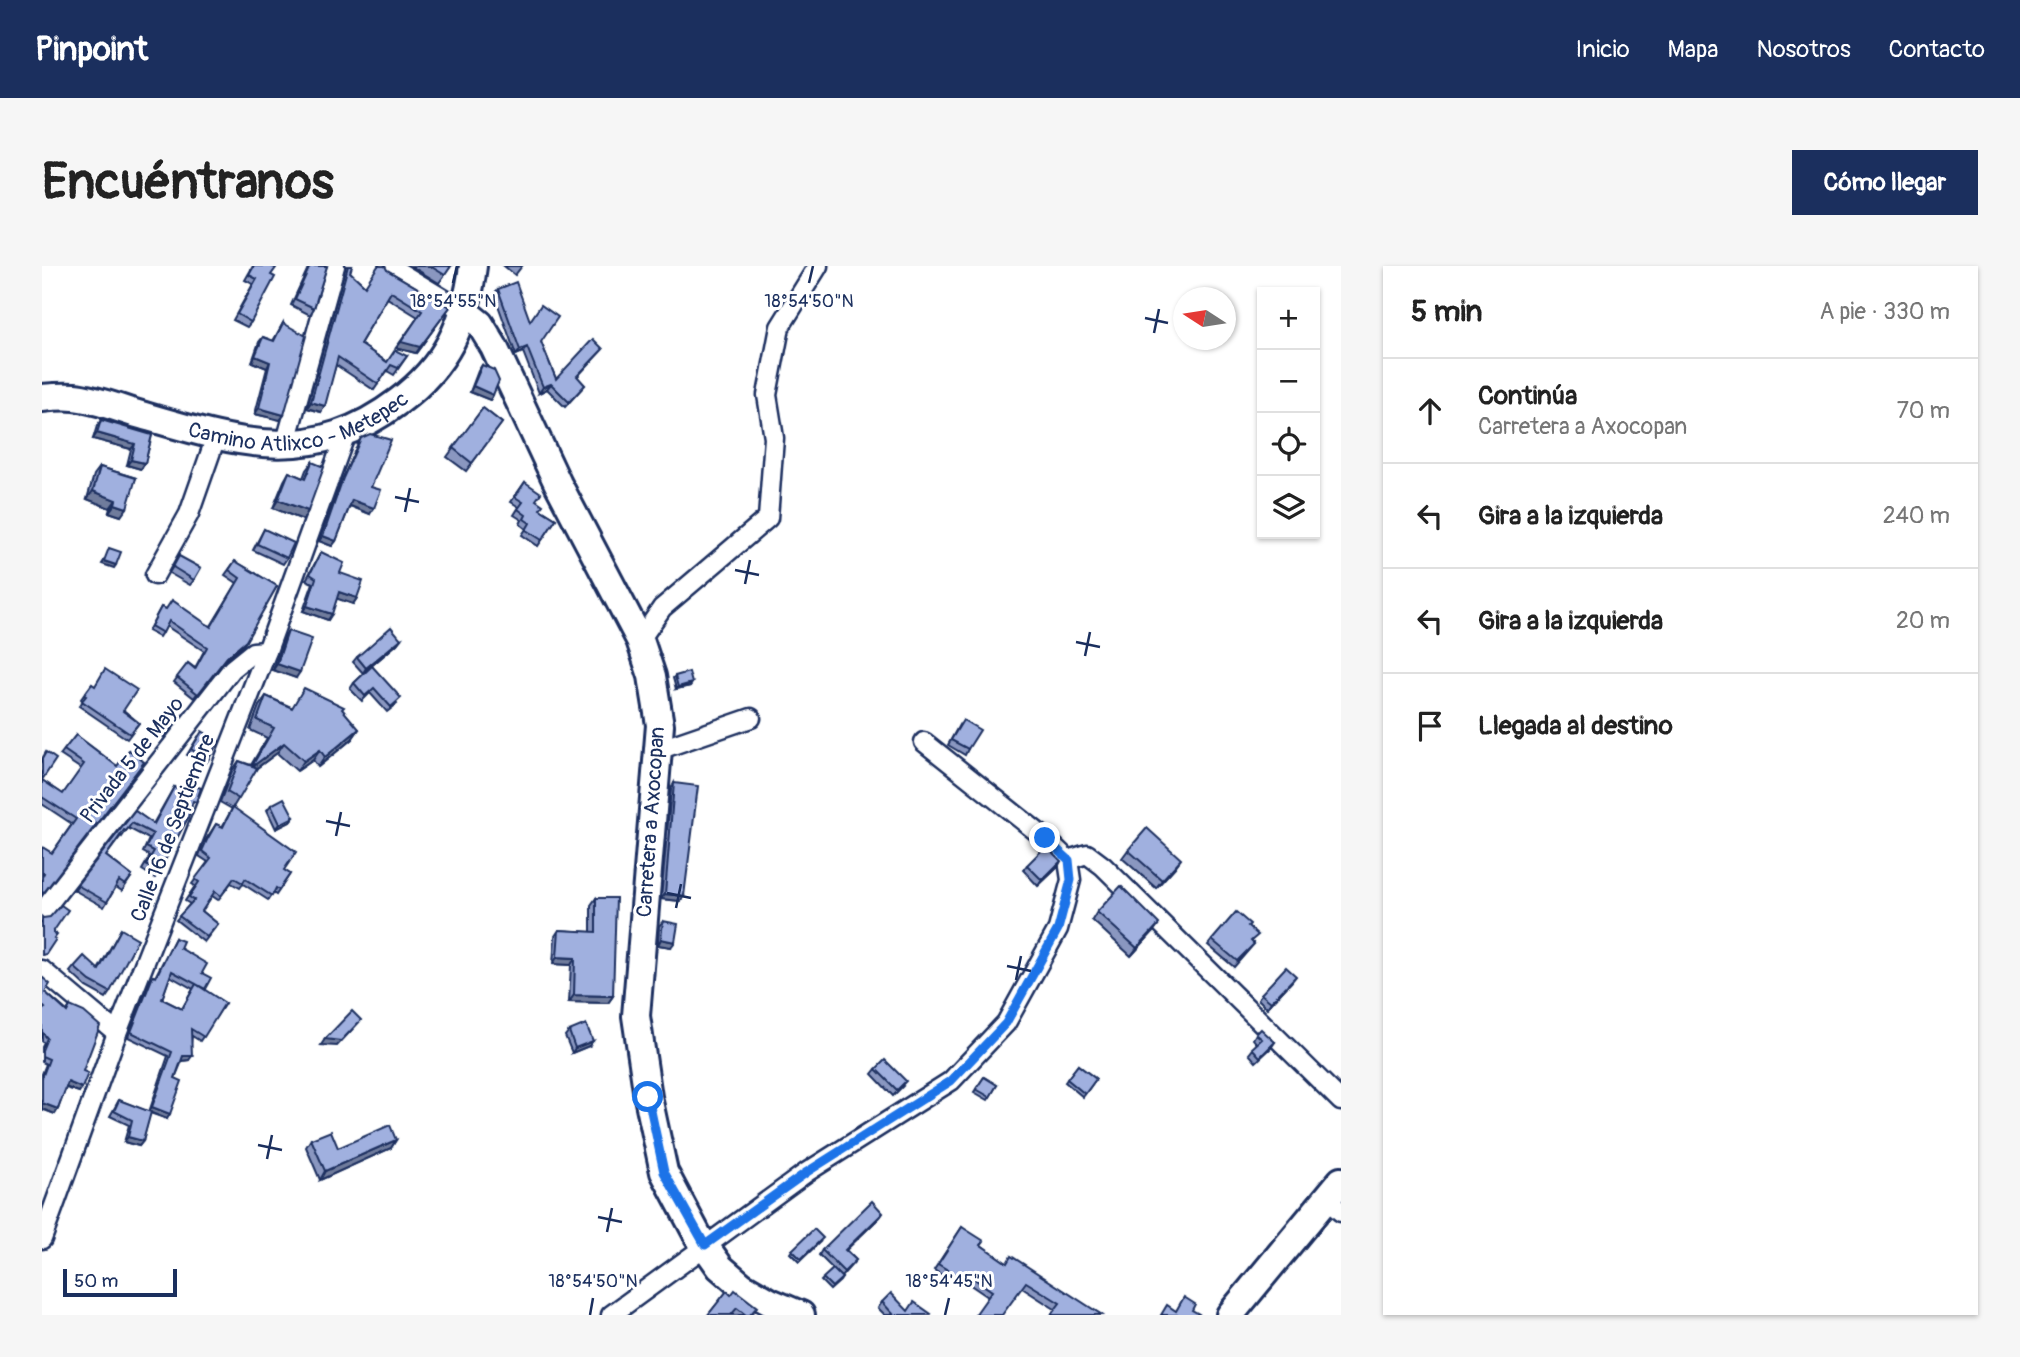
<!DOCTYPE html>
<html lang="es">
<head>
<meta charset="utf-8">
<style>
  body { margin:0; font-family:Pangolin,sans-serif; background:#f6f6f6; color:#222 }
  .controls { position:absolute; right:21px; top:21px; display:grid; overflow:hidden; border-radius:0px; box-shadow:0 2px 5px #0004 }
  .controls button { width:63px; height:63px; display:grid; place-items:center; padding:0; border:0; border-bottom:2px solid #e0e0e0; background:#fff; color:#222; font:35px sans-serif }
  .compass { position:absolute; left:1131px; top:21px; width:63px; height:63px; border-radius:50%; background:#fff; box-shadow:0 2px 5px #0004; rotate:282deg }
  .scale { position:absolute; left:21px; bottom:18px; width:114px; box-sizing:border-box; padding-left:7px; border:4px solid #1b2f5e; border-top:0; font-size:19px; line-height:24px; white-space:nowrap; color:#1b2f5e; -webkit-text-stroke:5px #fff; paint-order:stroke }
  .stop { position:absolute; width:21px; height:21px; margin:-16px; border:5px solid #1a73e8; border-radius:50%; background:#fff }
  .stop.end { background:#1a73e8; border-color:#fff; box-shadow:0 2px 7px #0008 }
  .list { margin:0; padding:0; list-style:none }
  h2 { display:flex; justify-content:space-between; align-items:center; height:91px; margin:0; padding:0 28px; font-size:30px }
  h2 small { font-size:23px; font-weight:400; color:#767676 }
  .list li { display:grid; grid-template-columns:46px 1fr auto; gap:21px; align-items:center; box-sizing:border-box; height:105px; padding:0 28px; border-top:2px solid #e0e0e0 }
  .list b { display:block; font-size:26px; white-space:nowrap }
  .list p { margin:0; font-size:23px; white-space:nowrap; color:#767676 }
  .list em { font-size:23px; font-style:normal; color:#767676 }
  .icon { flex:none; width:38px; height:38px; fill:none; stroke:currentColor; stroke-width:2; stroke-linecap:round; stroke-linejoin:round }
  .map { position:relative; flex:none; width:1299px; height:1049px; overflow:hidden; border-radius:0px }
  header { display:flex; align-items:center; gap:42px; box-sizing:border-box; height:98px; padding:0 35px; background:#1b2f5e; color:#fff }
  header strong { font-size:33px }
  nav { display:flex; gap:38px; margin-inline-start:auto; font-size:24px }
  .intro { display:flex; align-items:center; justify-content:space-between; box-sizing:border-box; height:168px; padding:0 42px }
  h1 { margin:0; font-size:49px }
  .button { padding:18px 32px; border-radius:0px; background:#1b2f5e; color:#fff; font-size:24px; font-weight:700 }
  main { display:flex; gap:42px; padding:0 42px }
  aside { flex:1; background:#fff; border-radius:0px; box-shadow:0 2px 5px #0004 }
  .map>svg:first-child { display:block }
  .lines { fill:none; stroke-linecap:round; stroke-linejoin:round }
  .street-casing { stroke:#1b2f5e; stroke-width:23 }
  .secondary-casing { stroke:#1b2f5e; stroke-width:32 }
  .street { stroke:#fff; stroke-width:18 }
  .secondary { stroke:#fff; stroke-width:26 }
  .wall { fill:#8a97c0; stroke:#1b2f5e; stroke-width:2; fill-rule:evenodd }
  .shaded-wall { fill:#707b9c; stroke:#1b2f5e; stroke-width:2 }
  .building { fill:#a0b0df; stroke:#1b2f5e; stroke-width:2 }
  .route { stroke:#1a73e8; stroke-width:9 }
  .ticks { fill:none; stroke:#1b2f5e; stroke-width:2.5 }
  .labels { text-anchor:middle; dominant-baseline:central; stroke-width:6; stroke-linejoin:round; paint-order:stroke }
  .street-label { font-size:21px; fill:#1b2f5e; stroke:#fff }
  .ticks-label { font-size:18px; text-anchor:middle; fill:#1b2f5e; stroke:#fff; stroke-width:6; stroke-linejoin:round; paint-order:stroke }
</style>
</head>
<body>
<header>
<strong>Pinpoint</strong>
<nav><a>Inicio</a><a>Mapa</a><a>Nosotros</a><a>Contacto</a></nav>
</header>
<div class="intro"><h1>Encuéntranos</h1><a class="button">Cómo llegar</a></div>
<main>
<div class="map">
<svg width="1299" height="1049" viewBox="0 0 1299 1049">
  <rect width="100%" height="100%" fill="#fff"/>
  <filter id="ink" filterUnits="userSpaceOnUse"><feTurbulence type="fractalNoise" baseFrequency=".0143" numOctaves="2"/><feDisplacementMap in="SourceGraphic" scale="14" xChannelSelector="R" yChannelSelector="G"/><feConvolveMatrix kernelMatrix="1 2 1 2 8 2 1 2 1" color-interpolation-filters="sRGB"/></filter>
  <g filter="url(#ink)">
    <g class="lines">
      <g class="street-casing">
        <g id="street">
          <polyline points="347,0 423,46"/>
          <polyline points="243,179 293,0"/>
          <polyline points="113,309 147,248 174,171"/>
          <polyline points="598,374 620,342 726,252 732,172 725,129 738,61 776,0"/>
          <polyline points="616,484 709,452"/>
          <polyline points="1026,594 1045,588 1061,600 1299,835"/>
          <polyline points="0,646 190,403 211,386 225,385"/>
          <polyline points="0,704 75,767"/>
          <polyline points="1285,934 1299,946"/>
          <polyline points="0,973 75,767 225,385 304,167"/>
          <polyline points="569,1049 765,906 909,815 964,757 1016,663 1029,614 1026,594 1003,572 882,476"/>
        </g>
      </g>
      <g class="secondary-casing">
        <g id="secondary">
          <polyline points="423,46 438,58 452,81 516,218 598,374 610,410 618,459 594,750 606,831 622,906 656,970 678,1001 700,1020 728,1036 759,1049"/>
          <path id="s1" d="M0 132C10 131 22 130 32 131 54 133 78 143 99 149 195 177 269 202 357 135 404 100 424 57 431 0"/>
          <polyline points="1188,1049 1299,915"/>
        </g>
      </g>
      <use href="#street" class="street"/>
      <use href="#secondary" class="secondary"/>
    </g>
    <g class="wall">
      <polygon points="211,0 229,0 229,9 209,56 205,61 191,54 211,18 203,14"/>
      <polygon points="267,0 285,0 272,42 268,49 249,39"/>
      <polygon points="304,0 310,0 308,6 323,20 345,4 408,41 374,87 354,82 376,51 345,32 318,78 345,96 365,90 352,109 345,105 332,124 294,99 279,146 265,142"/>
      <polygon points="369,0 409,0 397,17"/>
      <polygon points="462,0 480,0 473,9"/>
      <polygon points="456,23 488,55 499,76 514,113 561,83 535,111 543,119 523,141 505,123 497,127 481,86 474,89 452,28"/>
      <polygon points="241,57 242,149 238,154 213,148 225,102 210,96 217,76 221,71 231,75"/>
      <polygon points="440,99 451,129 448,134 428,126 436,105"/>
      <polygon points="441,142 460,157 424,205 405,191"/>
      <polygon points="59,154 110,169 103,197 99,203 85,199 89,183 51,173 55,160"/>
      <polygon points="319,172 329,221 328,248 308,240 294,275 290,280 277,275 298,218 316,177"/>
      <polygon points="270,196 266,245 261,254 231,242 242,215 247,206 261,212 264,204"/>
      <polygon points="58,201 94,212 79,250 67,246 68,242 45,233 52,209"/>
      <polygon points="483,216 498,243 514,253 496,280 480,269 484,263 478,258 480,254 472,249 477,241 469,236"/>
      <polygon points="222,263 245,292 241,298 211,284"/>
      <polygon points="279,286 298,307 315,332 311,338 295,332 286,354 261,345 271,317 264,314"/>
      <polygon points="137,290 152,314 148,319 127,307"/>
      <polygon points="193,295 235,320 200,380 181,396 152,432 132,416 146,397 153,402 162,385 124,360 117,371 106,365 119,341 169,360 195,317 183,309"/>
      <polygon points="246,365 254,412 231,404 243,370"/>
      <polygon points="359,373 355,378 321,407 311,396 315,391"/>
      <polygon points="330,400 355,438 345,446 328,427 320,435 308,423 312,417"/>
      <polygon points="633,410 650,417 648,420 634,423 631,412"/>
      <polygon points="50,418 97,457 85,473 37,440 41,435 39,433"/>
      <polygon points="224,430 249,441 300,444 317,463 310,473 276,501 271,494 255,505 235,487 215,502 190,543 178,536 190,505 197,495 209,499 225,472 208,464 217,440"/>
      <polygon points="126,444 137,452 122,471 112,463"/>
      <polygon points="917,459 926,483 923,489 906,479"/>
      <polygon points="34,469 75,500 0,629 0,581 10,587 30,558 0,538 0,514 21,528 39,503 18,489"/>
      <polygon points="156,471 166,494 162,499 145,489"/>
      <polygon points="632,517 642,630 638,635 619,633 629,523"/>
      <polygon points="132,521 150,541 149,540 113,612 100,604 108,590 101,586 107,573 86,562 80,571 79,570 64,590 90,610 80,625 74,621 62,641 32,624 93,545 111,558"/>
      <polygon points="229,539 252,551 248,556 234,563 225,544"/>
      <polygon points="191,541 242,604 248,608 234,629 231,627 226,634 201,618 198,622 189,617 176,634 170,630 160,645 176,658 162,676 134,654 148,638 143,635 153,620 150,618 166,596 157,590 161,578 174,558 180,561"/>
      <polygon points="1086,584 1133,601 1114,622 1080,592"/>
      <polygon points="985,599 1016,601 996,620 981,604"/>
      <polygon points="554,632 571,730 566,737 527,736 529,699 511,698 513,670 517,664 549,666 549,639"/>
      <polygon points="1055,646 1111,666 1089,690 1050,654"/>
      <polygon points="621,655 629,681 616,679 617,660"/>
      <polygon points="1206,660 1210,676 1212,678 1192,701 1166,679 1170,674"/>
      <polygon points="79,663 68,726 64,732 44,721 28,706 32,701 56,704"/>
      <path d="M133 672 138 682 160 707 162 724 183 737 158 775 150 770 147 794 140 795 133 812 125 853 108 847 101 875 97 880 82 876 87 859 68 850 77 834 107 846 126 790 86 771 108 714 111 710 113 711ZM128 710 151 723 140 743 120 733Z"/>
      <polygon points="0,711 3,726 25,745 28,740 41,805 37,826 24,822 16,843 13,848 0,843 0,808 4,798 0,796 0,781 2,777 0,775"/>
      <polygon points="1250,715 1225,742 1216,733 1219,728"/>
      <polygon points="527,765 547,780 530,787 523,770"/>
      <polygon points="1214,768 1233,776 1229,782 1214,796 1207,788 1215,778 1211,773"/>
      <polygon points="1036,799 1054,813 1041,831 1023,816"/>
      <polygon points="834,803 861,820 851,830 830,808"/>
      <polygon points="942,811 955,819 946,834 932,826"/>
      <polygon points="269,873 296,882 354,874 349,882 278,914 264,881"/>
      <polygon points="841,947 838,951 804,984 814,994 799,1011 800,1012 798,1015 788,1024 779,1015 791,1003 777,989 780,984"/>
      <polygon points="920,961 939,979 964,997 1060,1049 1013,1043 980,1022 946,1031 918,1012 914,1018 892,1004"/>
      <polygon points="779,975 757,996 748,987 750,984"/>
      <polygon points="685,1025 709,1049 666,1049"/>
      <polygon points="840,1036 866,1045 888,1049 843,1049 836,1042"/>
    </g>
    <g class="shaded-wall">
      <polygon points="403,47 374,87 354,82 359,76"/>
      <polygon points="485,81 481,86 474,89 478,84"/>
      <polygon points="213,90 228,96 225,102 210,96"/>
      <polygon points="509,118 505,123 497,127 501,121"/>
      <polygon points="431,120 451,129 448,134 428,126"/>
      <polygon points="269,136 283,140 279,146 265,142"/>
      <polygon points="217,142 242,149 238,154 213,148"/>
      <polygon points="55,167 93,178 89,183 51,173"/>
      <polygon points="89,194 103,197 99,203 85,199"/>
      <polygon points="51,225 74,234 68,242 45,233"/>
      <polygon points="236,234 266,245 261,254 231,242"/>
      <polygon points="310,234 332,242 328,248 306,239"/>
      <polygon points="73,238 85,242 79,250 67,246"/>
      <polygon points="281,270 294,275 290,280 277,275"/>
      <polygon points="62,295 74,299 72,302 60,298"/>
      <polygon points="297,326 315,332 311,338 293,332"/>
      <polygon points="265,340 290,348 286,354 261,345"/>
      <polygon points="359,373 355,378 321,407 324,402"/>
      <polygon points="204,375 200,380 181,396 152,432 185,391"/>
      <polygon points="235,398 258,406 254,412 231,404"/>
      <polygon points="650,417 648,420 634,423 636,421"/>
      <polygon points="317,463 310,473 276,501 283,491"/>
      <polygon points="242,477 235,487 204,510 211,500"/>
      <polygon points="278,484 271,494 255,505 262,495"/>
      <polygon points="252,551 248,556 234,563 238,558"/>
      <polygon points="1139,593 1133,601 1114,622 1120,614"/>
      <polygon points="1019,595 1016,601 996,620 1000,614"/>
      <polygon points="623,628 642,630 638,635 619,633"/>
      <polygon points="1117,658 1111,666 1089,690 1095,682"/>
      <polygon points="619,673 633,676 629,681 616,679"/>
      <polygon points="515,691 533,692 529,699 511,698"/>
      <polygon points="1254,710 1250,715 1225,742 1229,736"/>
      <polygon points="532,729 571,730 566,737 527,736"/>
      <polygon points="319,754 295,780 279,779 283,773"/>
      <polygon points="551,775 547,780 530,787 533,782"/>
      <polygon points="141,790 150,790 147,794 138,795"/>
      <polygon points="26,816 40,822 37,826 23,821"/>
      <polygon points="0,837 16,843 13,848 0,843"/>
      <polygon points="110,841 128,848 125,853 107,846"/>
      <polygon points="86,871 101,875 97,880 82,876"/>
      <polygon points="354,874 349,882 278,914 283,905"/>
      <polygon points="841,947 838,951 800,988 803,984"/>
    </g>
    <g class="building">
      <polygon points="212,0 229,0 234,2 229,9 233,11 209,56 195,48 215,13 207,9"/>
      <polygon points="268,0 285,0 272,42 253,33"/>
      <polygon points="306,0 310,0 308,6 323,20 336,0 343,0 345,4 408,41 378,81 359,76 380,45 349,26 318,78 345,96 353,84 365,90 356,102 349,99 336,118 296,91 283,140 269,136"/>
      <polygon points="388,0 409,0 403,9"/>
      <polygon points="474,16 488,55 499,39 516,51 499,76 514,113 551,73 561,83 535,110 543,119 527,136 509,118 501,121 485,81 478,84 456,23"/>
      <polygon points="241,57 264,70 242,149 217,142 228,96 213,90 221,71 232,75"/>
      <polygon points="440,99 452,104 457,115 451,129 431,120"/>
      <polygon points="441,142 460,157 430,197 411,182"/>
      <polygon points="59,154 110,169 103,197 89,194 93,178 55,167"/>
      <polygon points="328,168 349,174 329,221 339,224 332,242 310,234 294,275 281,270 301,212 319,172"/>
      <polygon points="270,196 282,201 266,245 236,234 247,206 263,213"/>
      <polygon points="58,201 94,212 85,242 73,238 74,234 51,225"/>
      <polygon points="483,216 499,227 494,234 501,239 498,243 514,253 500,274 484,264 488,257 482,253 484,249 476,243 481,236 473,231"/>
      <polygon points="222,263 252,277 245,292 215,278"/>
      <polygon points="67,282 79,286 74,299 62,295"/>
      <polygon points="279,286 302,297 298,307 321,315 315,332 297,326 290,348 265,340 274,312 268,308"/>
      <polygon points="137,290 159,302 152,314 131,301"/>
      <polygon points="193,295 235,320 204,375 185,391 156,428 135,411 146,397 153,403 165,381 127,355 121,367 109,360 119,341 124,343 130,334 169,361 198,312 187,304"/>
      <polygon points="349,361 359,373 324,402 315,391"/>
      <polygon points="246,365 270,373 258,406 235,398"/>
      <polygon points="330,400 359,432 349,441 332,422 323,430 312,417"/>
      <polygon points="63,403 95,424 81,445 97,457 88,468 40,435 44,430 42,429 50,418 53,420"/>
      <polygon points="647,406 650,417 636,421 633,410"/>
      <polygon points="262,422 302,441 300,443 317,463 283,491 278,484 262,495 242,477 211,500 215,502 197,533 185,526 197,495 210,500 232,462 215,454 224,430 250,442"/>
      <polygon points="126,444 137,452 126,466 116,458"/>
      <polygon points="921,454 938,464 926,483 909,474"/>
      <polygon points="160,465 177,475 166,494 149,483"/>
      <polygon points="34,469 75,500 87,484 102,496 0,629 0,611 2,607 0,606 0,581 10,587 34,553 0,531 0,514 21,528 42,498 22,484"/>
      <polygon points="4,486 14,493 0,514 0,493"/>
      <polygon points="632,517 656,520 642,630 623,628"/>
      <polygon points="150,519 159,522 154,536 151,535 146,552 116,607 104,599 112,585 104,581 111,568 90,557 84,565 82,564 64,590 90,610 83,619 77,615 65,636 35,619 93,545 112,558 132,521 138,525"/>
      <polygon points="242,532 252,551 238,558 229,539"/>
      <polygon points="191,541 254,586 242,604 248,608 237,624 234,622 230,630 203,613 201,617 192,612 179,630 173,625 160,645 176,658 165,671 137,650 152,634 147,631 157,616 153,613 169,592 160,585 165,574 174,558 181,561"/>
      <polygon points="1105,562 1139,593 1120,614 1086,584"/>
      <polygon points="1004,580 1019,595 1000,614 985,599"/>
      <polygon points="1079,620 1117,658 1095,682 1055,646"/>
      <polygon points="554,632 574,632 571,730 532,729 533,692 515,691 517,664 554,666"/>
      <polygon points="19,639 26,644 11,666 15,668 12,672 14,673 4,688 0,689 0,651 1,652 8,651"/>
      <polygon points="1194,646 1208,658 1206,660 1216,669 1209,675 1212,678 1195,695 1170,674"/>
      <polygon points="621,655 636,658 633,676 619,673"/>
      <polygon points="79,663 96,673 68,726 48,715 32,701 42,690 57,704"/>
      <polygon points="133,672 141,675 138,682 165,698 160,707 169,712 163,723 130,705 120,733 140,743 154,718 183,737 162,771 149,763 150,790 141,790 133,812 140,815 128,848 110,841 130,786 89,766 111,710 114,711"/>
      <polygon points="1244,701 1254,710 1229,736 1219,728"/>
      <polygon points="0,711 8,718 3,726 25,746 28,740 42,746 58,760 41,805 46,807 40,822 26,816 16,843 0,837 0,812 7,793 0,790 0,784 5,772 0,766 0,744 3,742 0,739"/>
      <polygon points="310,745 319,754 299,775 283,773"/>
      <polygon points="544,758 551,775 533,782 527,765"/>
      <polygon points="1219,763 1233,776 1218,791 1210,782 1220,773 1214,768"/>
      <polygon points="843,794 864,815 855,824 834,803"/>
      <polygon points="1036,799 1054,813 1043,828 1025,813"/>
      <polygon points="942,811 955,819 948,831 934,823"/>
      <polygon points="77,834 109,846 101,875 86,871 90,854 72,845"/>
      <polygon points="348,859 354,874 283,905 269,873 289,865 296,882"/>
      <polygon points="830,935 841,947 803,984 814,994 802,1006 780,984"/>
      <polygon points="920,961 942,975 939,979 965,997 969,990 1060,1049 1009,1049 1018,1037 984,1016 960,1049 933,1049 950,1025 922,1006 919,1012 896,998"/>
      <polygon points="772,963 781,972 759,993 750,984"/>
      <polygon points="791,1003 800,1012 790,1021 781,1012"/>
      <polygon points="693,1024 715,1041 708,1049 704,1049 695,1042 689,1049 666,1049 685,1025 689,1029"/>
      <polygon points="849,1027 866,1045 872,1036 889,1048 888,1049 852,1049 840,1036"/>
      <polygon points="1142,1031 1153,1038 1150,1044 1157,1048 1156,1049 1119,1049 1125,1039 1134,1045"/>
    </g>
  </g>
  <g class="lines" filter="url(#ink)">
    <polyline class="route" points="606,831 622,906 663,979 765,906 909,815 964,757 1016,663 1029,614 1027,594 1003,572"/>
  </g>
  <path class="ticks" d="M411 17 415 0M767 17 771 0M1103 52 1126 57M1112 67 1117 43M353 231 377 236M363 246 368 222M693 304 717 309M703 318 708 294M1034 376 1058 381M1043 390 1048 366M284 555 308 560M294 570 299 546M625 627 649 632M634 642 639 618M965 700 989 705M974 714 979 690M216 879 240 884M225 893 230 869M556 951 580 956M565 966 570 942M548 1049 551 1032M903 1049 907 1032"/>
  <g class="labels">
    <g class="street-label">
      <text stroke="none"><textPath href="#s1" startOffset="266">Camino Atlixco - Metepec</textPath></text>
      <text transform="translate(90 494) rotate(-52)">Privada 5 de Mayo</text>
      <text transform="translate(609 556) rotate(-86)">Carretera a Axocopan</text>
      <text transform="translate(131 562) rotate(-69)">Calle 16 de Septiembre</text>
    </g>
  </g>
  <g class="ticks-label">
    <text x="411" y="41">18°54'55"N</text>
    <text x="767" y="41">18°54'50"N</text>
    <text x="551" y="1021">18°54'50"N</text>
    <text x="907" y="1021">18°54'45"N</text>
  </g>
</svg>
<div class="controls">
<button>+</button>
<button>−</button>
<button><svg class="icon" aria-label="locate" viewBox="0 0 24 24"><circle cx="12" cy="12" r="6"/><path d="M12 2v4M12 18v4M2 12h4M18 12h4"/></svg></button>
<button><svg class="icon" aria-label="layers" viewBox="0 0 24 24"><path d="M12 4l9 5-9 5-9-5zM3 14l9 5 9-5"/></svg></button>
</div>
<svg class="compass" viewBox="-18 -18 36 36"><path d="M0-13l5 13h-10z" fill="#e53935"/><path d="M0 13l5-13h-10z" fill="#767676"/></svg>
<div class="scale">50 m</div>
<div class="stop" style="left:606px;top:831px"></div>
<div class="stop end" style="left:1003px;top:572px"></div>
</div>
<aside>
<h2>5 min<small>A pie · 330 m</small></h2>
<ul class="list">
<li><svg class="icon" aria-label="ahead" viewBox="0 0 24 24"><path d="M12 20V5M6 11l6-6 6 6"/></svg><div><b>Continúa</b><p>Carretera a Axocopan</p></div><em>70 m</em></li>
<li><svg class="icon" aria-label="left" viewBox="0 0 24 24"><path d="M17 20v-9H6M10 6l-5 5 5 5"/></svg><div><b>Gira a la izquierda</b></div><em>240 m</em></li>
<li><svg class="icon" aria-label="left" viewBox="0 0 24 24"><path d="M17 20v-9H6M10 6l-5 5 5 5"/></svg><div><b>Gira a la izquierda</b></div><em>20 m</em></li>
<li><svg class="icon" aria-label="arrive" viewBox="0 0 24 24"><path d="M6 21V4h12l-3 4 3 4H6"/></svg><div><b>Llegada al destino</b></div></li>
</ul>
</aside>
</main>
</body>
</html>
